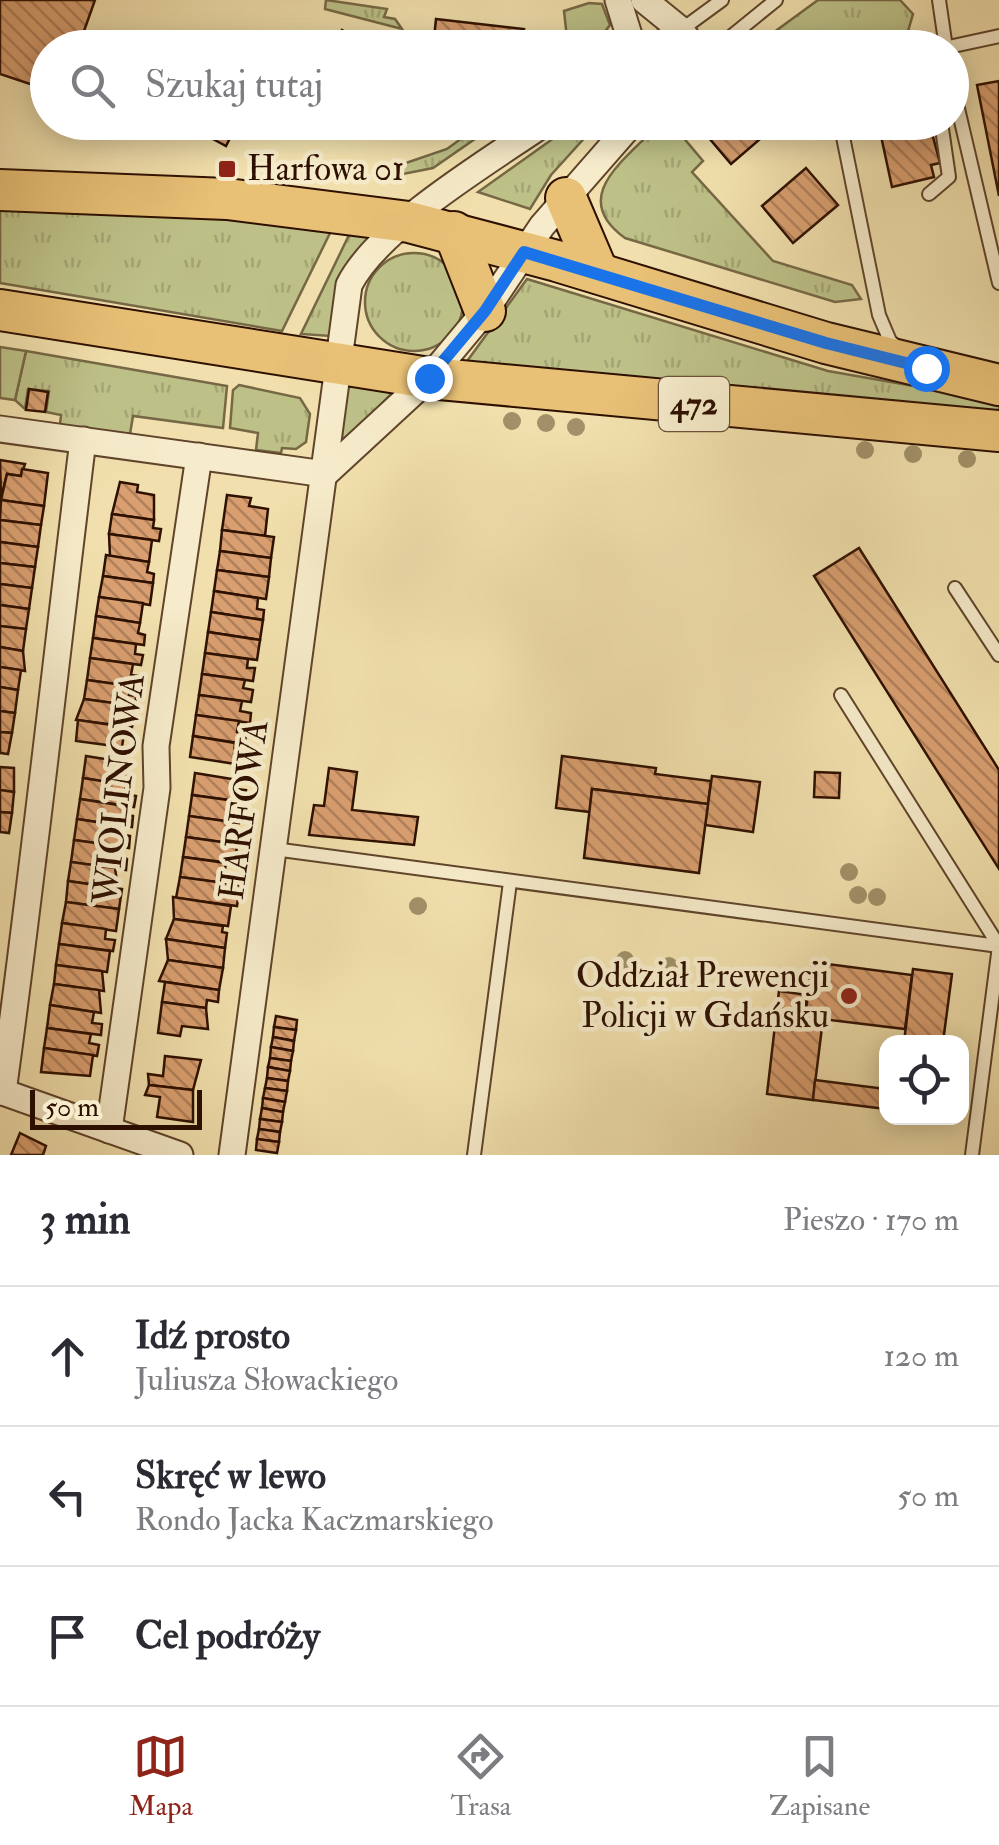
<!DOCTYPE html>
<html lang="pl">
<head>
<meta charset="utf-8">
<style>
  body { margin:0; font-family:"IM FELL Double Pica",serif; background:#f7f7f7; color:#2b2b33 }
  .controls { position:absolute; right:30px; bottom:30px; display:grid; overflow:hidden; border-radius:20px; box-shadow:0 5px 25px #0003 }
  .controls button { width:90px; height:90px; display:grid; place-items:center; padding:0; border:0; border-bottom:2px solid #e1e1e2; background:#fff; color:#2b2b33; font:50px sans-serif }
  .scale { position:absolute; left:30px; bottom:25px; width:172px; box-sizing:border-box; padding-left:10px; border:5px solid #2e1000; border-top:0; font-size:28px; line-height:35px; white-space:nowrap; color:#2e1000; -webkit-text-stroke:8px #f6ebca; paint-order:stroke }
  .stop { position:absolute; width:30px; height:30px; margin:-22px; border:8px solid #1a73e8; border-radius:50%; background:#fff }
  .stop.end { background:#1a73e8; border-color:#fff; box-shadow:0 2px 10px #0008 }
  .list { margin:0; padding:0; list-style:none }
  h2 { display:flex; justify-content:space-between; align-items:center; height:130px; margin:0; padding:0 40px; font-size:42px }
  h2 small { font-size:32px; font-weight:400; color:#7c7c81 }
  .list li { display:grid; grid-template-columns:65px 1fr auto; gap:30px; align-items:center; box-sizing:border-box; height:140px; padding:0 40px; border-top:2px solid #e1e1e2 }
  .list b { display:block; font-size:38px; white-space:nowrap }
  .list p { margin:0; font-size:32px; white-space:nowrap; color:#7c7c81 }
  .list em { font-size:32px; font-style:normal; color:#7c7c81 }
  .icon { flex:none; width:55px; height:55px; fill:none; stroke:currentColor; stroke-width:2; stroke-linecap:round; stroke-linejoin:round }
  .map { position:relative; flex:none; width:999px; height:1155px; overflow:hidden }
  .search { position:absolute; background:#fff; box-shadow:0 5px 25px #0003; left:30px; right:30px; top:30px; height:110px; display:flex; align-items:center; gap:25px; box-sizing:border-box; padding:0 35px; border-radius:55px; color:#7c7c81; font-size:38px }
  .sheet { height:550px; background:#fff }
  nav { display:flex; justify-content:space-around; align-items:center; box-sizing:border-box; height:140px; border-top:2px solid #e1e1e2; background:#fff; font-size:28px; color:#7c7c81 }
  nav a { display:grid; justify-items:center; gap:5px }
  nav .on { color:#8f2418 }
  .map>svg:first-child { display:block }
  .grass { fill:url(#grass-tufts); stroke:#766844; stroke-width:2.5 }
  .green { fill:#bdc188; stroke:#766844; stroke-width:2.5 }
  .building { fill:url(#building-back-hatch); stroke:#2e1000; stroke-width:2.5 }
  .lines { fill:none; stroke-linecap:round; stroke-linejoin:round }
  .lane-casing { stroke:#5f442b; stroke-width:16 }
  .street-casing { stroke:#5f442b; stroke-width:29 }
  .primary-casing { stroke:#2e1000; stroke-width:44 }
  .lane { stroke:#f6ebca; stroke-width:12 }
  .street { stroke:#f6ebca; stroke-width:25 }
  .primary { stroke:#e8c076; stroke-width:40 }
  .tree { fill:#a19068 }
  .route { stroke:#1a73e8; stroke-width:12 }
  .poi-dot { fill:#8f2418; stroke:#f6ebca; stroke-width:4 }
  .labels { text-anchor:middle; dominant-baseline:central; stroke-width:9; stroke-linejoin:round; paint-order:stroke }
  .shield { fill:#f6ebca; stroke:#6a523d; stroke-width:2.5 }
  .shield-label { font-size:32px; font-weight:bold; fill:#2e1000 }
  .poi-label { font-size:35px; fill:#2e1000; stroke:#f6ebca; text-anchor:start }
  .street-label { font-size:35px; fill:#2e1000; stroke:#f6ebca }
</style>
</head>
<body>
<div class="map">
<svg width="999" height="1155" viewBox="0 0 999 1155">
  <defs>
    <pattern id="grass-tufts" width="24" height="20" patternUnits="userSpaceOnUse" patternTransform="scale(2.5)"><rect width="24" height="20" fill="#bdc188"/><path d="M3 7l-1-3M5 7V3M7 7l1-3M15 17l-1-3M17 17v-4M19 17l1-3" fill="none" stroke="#a3a574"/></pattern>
    <pattern id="building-back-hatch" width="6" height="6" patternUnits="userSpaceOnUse" patternTransform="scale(2.5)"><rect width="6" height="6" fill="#d99f70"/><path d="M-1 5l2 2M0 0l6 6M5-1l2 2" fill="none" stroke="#b0805a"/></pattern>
  </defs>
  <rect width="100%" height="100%" fill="#f1e0ad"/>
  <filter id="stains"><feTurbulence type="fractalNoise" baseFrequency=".002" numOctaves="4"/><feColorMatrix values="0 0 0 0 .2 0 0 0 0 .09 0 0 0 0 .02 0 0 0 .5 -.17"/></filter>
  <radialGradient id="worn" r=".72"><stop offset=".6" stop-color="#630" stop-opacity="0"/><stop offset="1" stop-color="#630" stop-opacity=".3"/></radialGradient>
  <g class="grass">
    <polygon points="326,0 387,9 384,17 395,19 402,29 325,9"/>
    <polygon points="818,0 900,0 913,14 906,38 897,47 792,47 777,30"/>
    <polygon points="589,3 602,4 610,25 600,38 595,33 579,47 568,47 564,11"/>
    <polygon points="484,122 498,123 433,168 398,175 400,165 447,149"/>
    <polygon points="575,123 598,123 551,175 530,209 478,192"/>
    <path d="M660 123H671L703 161 692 172 773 261 852 285 861 299 835 302 625 238C567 196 627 159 660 123Z"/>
    <polygon points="0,204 215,212 332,229 282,331 0,283"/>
    <path d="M350 233 372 237C339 264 336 295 330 336L301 334Z"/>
    <circle cx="414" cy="302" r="49"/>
    <polygon points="527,279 828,371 999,401 999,415 465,364"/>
    <polygon points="26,351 227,386 223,428 133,416 130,434 60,425 61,415 46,412 49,391 28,389 25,409 15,400"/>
    <polygon points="346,383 393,392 336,452"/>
    <polygon points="239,385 300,398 310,414 306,442 296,449 282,448 281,453 256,450 258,433 230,428 233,390"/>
  </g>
  <polygon class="green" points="0,347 26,351 15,400 0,398"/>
  <g class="building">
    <polygon points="0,0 95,0 78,48 48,48 48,90 0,74"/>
    <polygon points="436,19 524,29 522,48 433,48"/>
    <polygon points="342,30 375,48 332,48"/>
    <polygon points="999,81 999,196 977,85"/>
    <polygon points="221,122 238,122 226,146 213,139"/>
    <polygon points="715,122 780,122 731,164 704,132"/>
    <polygon points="878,122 929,122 940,163 931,165 934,177 892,187"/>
    <polygon points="806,168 838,205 793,243 762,206"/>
    <polygon points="29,389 48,392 45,412 26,410"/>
    <polygon points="0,460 25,464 21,476 7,474 1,498"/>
    <polygon points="22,469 48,473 44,506 1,500 7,474 21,476"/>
    <polygon points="120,482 138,485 137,492 154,495 154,520 112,514"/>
    <polygon points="227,495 251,498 249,506 268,509 265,536 222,530"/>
    <polygon points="1,500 44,506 41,525 0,520"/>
    <polygon points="112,514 154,520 153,528 161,529 159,541 109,534"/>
    <polygon points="0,520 41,525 38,547 0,542"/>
    <polygon points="222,530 274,537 271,558 220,551"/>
    <polygon points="109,534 152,540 149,562 110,556"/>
    <polygon points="0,542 38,547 35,567 0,563"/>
    <polygon points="859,548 999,770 999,869 814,576"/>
    <polygon points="220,551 271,558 269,577 217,570"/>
    <polygon points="106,555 149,562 147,572 154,574 153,583 103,576"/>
    <polygon points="0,563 35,567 32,588 0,584"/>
    <polygon points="217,570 269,577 266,599 214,591"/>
    <polygon points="103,576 153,583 150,605 99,597"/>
    <polygon points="0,584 32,588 29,609 0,605"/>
    <polygon points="214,591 258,598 257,609 264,610 263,620 211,612"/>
    <polygon points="99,597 143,603 140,623 96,616"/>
    <polygon points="0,605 29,609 26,629 0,626"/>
    <polygon points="211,612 263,620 260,640 208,632"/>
    <polygon points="96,616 140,623 138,633 145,635 144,645 93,638"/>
    <polygon points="0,626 26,629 23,651 0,647"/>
    <polygon points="208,632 260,640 257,660 205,653"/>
    <polygon points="93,638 136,644 135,654 143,655 141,665 90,658"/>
    <polygon points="0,647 23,651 25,671 0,667"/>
    <polygon points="205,653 248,659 247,668 255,668 253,681 202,674"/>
    <polygon points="90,658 133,664 131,675 139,676 138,687 87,680"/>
    <polygon points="0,667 21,670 18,690 0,687"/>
    <polygon points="202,674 245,680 243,688 253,690 251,702 199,695"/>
    <polygon points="87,680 130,686 129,695 136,696 135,706 84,699"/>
    <polygon points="0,687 18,690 15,713 0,711"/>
    <polygon points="199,695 242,701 240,711 251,713 250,723 196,715"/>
    <polygon points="84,699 135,706 132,727 76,720"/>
    <polygon points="0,711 15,713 12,733 0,732"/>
    <polygon points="196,715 239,721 237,732 246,733 245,744 193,736"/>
    <polygon points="78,720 125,727 122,747 76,741"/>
    <polygon points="0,732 12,733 8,754 0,753"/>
    <polygon points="193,736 235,743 234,754 243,755 242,765 190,757"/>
    <polygon points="86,756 130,763 126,785 83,778"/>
    <polygon points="562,756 656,768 655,774 711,781 708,804 592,789 590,812 556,808"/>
    <polygon points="0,767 14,768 14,792 0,790"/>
    <polygon points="329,768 357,772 352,810 418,817 414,845 309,835 314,805 324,806"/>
    <polygon points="815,772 840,773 839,798 814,797"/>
    <polygon points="195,773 238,780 236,789 246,790 245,802 192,795"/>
    <polygon points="712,776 760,782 753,832 705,825"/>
    <polygon points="83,778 126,785 125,794 136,796 134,807 80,799"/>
    <polygon points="592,789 708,804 699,873 584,858"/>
    <polygon points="0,790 14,792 12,813 0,812"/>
    <polygon points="192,795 235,801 233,812 240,813 239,823 189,816"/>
    <polygon points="80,799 125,806 124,814 133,816 132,827 77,819"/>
    <polygon points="0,812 12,813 9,833 0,832"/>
    <polygon points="189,816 232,822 231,831 238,832 236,844 186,837"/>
    <polygon points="77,819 122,826 121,834 130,836 129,848 74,840"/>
    <polygon points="186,837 236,844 238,864 183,857"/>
    <polygon points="74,840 118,846 117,852 127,859 126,870 71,862"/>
    <polygon points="183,857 226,863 224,875 231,876 230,884 180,877"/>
    <polygon points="71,862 115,868 118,888 68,881"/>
    <polygon points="180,877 240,885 237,906 176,898"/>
    <polygon points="68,881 122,889 119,909 66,902"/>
    <polygon points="173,897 231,906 228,926 174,919"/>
    <polygon points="66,902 119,909 116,931 62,923"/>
    <polygon points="174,919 223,926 222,932 227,933 225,948 166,939"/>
    <polygon points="62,923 106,929 105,939 115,940 113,951 59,944"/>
    <polygon points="166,939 225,948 223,968 168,960"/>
    <polygon points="59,944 110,951 107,972 56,965"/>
    <polygon points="168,960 223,968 219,990 159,981"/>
    <polygon points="812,962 912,975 905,1029 805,1017"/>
    <polygon points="56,965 102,971 104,991 54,984"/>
    <polygon points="913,969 952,974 943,1042 904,1042"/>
    <polygon points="165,982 219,990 218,1002 207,1000 206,1008 162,1002"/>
    <polygon points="54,984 99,990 101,1013 50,1005"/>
    <polygon points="779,991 807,995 805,1017 823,1019 813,1100 767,1094"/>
    <polygon points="162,1002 206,1008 208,1029 182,1026 180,1036 158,1033"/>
    <polygon points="50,1005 94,1012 92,1023 102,1024 101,1035 47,1028"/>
    <polygon points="276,1016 297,1020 296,1030 274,1027"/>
    <polygon points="274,1027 296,1030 294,1041 273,1037"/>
    <polygon points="47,1028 91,1034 89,1043 99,1045 97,1056 44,1048"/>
    <polygon points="273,1037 294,1041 293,1051 271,1047"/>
    <polygon points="271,1047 293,1051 291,1061 270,1058"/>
    <polygon points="44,1048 93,1055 90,1076 41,1072"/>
    <polygon points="165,1056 201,1060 193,1090 149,1085 148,1074 163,1076"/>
    <polygon points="270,1058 291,1061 290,1071 268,1067"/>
    <polygon points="268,1067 290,1071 288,1081 267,1078"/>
    <polygon points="267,1078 288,1081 287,1091 265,1088"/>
    <polygon points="815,1080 886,1089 886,1109 813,1100"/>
    <polygon points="149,1085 193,1090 193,1122 157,1117 160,1097 145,1095"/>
    <polygon points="265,1088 287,1091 285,1102 263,1098"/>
    <polygon points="263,1098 285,1102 283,1112 262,1108"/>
    <polygon points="262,1108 283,1112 282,1122 260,1119"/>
    <polygon points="260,1119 282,1122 280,1132 259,1129"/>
    <polygon points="259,1129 280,1132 279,1142 257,1139"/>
    <polygon points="20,1133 46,1146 43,1155 11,1155"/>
    <polygon points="257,1139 279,1142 277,1153 256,1150"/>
  </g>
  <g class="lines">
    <g class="lane-casing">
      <g id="lane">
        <polyline points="939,0 946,48"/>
        <polyline points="681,30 722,0"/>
        <polyline points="717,48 776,0"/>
        <polyline points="944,48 999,36"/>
        <polyline points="952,83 999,283"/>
        <polyline points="840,122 879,315 890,341 900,350"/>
        <polyline points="929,194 949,177 941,122"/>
        <polyline points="955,588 999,655"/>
        <polyline points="841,695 999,946 972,1155"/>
        <polyline points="274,849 999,946"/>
        <polyline points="474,1155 510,882"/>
      </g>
    </g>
    <g class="street-casing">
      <g id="street">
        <polyline points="618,0 633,48"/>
        <polyline points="644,0 681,30 694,48"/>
        <polyline points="656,48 681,30"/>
        <polyline points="0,429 325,474"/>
        <polyline points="325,474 429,378 485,311 542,226 633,122"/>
        <polyline points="0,1091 180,1155"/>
        <path d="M3 1092C33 875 56 658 83 440"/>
        <polyline points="109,1130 157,788 156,746 199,456"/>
        <path d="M232 1155 349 285C378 227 491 160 546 122"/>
      </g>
    </g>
    <g class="primary-casing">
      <g id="primary">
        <polyline points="0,190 227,199 409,222 557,261 826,343 999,385"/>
        <polyline points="566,198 598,273"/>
        <polyline points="454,232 485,311"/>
        <polyline points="0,310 429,378 999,431"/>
      </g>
    </g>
    <use href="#lane" class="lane"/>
    <use href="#street" class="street"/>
    <use href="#primary" class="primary"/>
  </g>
  <g class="tree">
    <circle cx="512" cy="421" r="9"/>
    <circle cx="546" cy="423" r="9"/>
    <circle cx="576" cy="427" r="9"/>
    <circle cx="865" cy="450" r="9"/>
    <circle cx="913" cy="454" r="9"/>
    <circle cx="967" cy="459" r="9"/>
    <circle cx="849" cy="872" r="9"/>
    <circle cx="858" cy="895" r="9"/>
    <circle cx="877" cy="897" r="9"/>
    <circle cx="418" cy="906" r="9"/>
    <circle cx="625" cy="960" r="9"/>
    <circle cx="669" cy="966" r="9"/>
  </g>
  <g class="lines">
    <polyline class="route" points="429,378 485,311 524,252 826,343 926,368"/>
  </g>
  <g class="poi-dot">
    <rect x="217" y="159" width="20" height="20" rx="5"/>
    <circle cx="849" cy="996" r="10"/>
  </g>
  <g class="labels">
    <rect class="shield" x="659" y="377" width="70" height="54" rx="8"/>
    <g class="shield-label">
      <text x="694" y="404">472</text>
    </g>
    <g class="poi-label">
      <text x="247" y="169">Harfowa 01</text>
      <text x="829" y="976" text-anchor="end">Oddział Prewencji<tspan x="829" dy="40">Policji w Gdańsku</tspan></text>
    </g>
    <g class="street-label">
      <text transform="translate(119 789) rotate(-83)">WIOLINOWA</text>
      <text transform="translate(244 810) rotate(-82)">HARFOWA</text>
    </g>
  </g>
  <rect width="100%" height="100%" filter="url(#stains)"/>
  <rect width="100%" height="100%" fill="url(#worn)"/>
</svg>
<div class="controls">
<button><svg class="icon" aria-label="locate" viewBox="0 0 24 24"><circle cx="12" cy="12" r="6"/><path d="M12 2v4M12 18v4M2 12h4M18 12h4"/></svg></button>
</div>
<div class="scale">50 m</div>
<div class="stop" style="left:926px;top:368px"></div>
<div class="stop end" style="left:429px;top:378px"></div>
<div class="search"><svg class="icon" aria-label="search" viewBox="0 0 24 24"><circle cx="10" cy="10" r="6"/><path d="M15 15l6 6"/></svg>Szukaj tutaj</div>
</div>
<section class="sheet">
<h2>3 min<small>Pieszo · 170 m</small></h2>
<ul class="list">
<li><svg class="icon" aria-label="ahead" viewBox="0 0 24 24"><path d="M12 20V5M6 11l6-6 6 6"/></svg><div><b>Idź prosto</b><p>Juliusza Słowackiego</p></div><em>120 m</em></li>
<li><svg class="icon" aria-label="left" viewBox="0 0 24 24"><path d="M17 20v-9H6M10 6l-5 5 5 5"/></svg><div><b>Skręć w lewo</b><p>Rondo Jacka Kaczmarskiego</p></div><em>50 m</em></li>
<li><svg class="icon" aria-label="arrive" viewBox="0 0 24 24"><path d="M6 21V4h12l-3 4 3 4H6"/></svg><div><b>Cel podróży</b></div></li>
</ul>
</section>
<nav>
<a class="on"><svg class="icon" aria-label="map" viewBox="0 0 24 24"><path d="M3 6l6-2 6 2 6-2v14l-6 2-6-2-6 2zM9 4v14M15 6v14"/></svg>Mapa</a>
<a><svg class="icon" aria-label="directions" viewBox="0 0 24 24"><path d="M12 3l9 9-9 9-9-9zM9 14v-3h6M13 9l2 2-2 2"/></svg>Trasa</a>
<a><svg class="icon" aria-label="saved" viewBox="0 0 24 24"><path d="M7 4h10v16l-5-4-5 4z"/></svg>Zapisane</a>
</nav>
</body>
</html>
